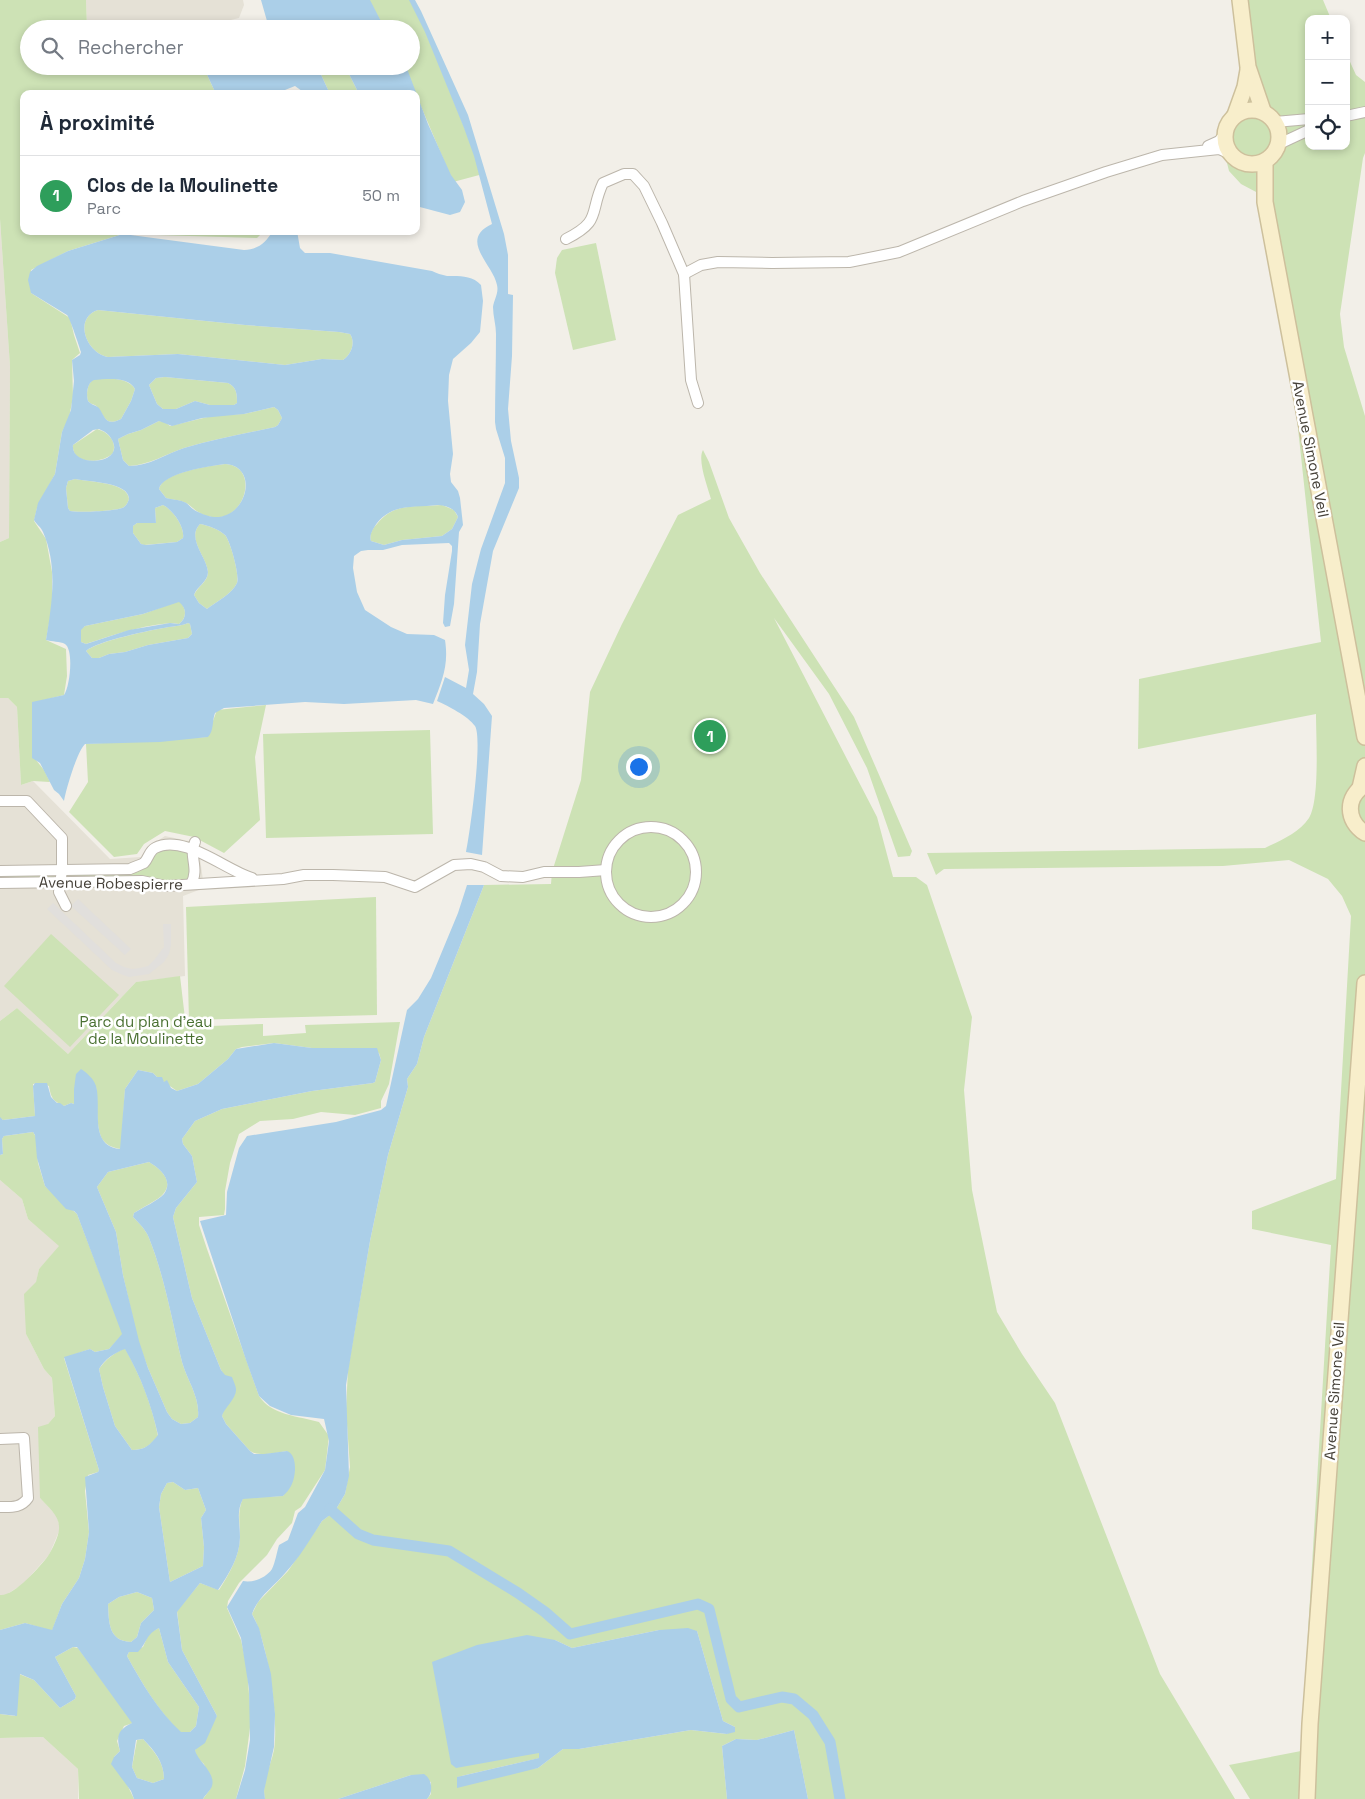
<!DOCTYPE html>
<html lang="fr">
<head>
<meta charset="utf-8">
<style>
  body { margin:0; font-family:"Space Grotesk",sans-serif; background:#f2f2f3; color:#1f2937 }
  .controls { position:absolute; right:15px; top:15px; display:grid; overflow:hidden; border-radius:10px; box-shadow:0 2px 8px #0003 }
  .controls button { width:45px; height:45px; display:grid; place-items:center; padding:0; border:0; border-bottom:1px solid #e0e1e3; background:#fff; color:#1f2937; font:25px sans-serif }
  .you { position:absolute; left:638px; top:766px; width:18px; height:18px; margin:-12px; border:4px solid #fff; border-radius:50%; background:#1a73e8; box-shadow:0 0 0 8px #1a73e833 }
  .badge { display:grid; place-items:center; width:32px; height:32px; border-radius:50%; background:#d93025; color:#fff; font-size:16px; font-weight:700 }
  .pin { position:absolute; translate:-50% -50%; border:2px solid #fff; box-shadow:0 1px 5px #0006 }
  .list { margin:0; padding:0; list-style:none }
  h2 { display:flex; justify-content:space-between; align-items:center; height:65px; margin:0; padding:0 20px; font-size:21px }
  h2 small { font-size:16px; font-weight:400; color:#747a83 }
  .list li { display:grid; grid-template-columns:32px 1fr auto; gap:15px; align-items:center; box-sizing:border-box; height:80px; padding:0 20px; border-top:1px solid #e0e1e3 }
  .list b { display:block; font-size:19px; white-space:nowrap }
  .list p { margin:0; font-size:16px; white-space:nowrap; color:#747a83 }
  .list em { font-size:16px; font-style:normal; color:#747a83 }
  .icon { flex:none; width:28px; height:28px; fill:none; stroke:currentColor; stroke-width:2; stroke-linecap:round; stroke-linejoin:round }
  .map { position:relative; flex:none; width:1365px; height:1799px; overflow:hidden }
  .search { position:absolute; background:#fff; box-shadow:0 2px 8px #0003; left:20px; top:20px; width:400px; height:55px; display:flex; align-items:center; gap:12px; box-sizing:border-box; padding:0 18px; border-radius:28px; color:#747a83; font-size:19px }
  .panel { position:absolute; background:#fff; box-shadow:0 2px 8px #0003; left:20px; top:90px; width:400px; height:145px; border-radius:10px }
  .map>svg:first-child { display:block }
  .residential { fill:#e5e1d6 }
  .green { fill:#cde2b5; fill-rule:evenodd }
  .parking { fill:#e1dfdc }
  .water { fill:#abcfe8; fill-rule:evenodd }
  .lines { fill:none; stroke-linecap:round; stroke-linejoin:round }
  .canal { stroke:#abcfe8; stroke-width:11 }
  .minor-casing { stroke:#bcb6ab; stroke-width:12 }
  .secondary-casing { stroke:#cdc09c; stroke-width:18 }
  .minor { stroke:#fff; stroke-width:10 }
  .secondary { stroke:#f8eecb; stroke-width:15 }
  .labels { text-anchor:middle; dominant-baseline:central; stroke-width:5; stroke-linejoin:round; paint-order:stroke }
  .street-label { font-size:15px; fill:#443f37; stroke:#fff }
  .park-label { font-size:15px; fill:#497031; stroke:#fff }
</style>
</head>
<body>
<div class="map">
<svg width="1365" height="1799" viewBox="0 0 1365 1799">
  <rect width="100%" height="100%" fill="#f2efe8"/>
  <g class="residential">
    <polygon points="86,0 243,0 244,5 239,18 206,26 87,27"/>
    <polygon points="0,219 10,366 9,538 0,542"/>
    <polygon points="0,698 8,698 17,707 21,785 33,781 110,859 141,857 147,848 165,836 198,843 204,888 183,896 185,976 136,982 68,1054 17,1008 0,1021"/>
    <polygon points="0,1180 22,1199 28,1219 60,1246 39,1269 26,1334 44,1369 52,1378 55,1416 48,1424 40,1498 57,1516 60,1529 49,1555 23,1584 4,1596 0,1595"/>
    <polygon points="43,1737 78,1769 78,1799 0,1799 0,1738"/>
  </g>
  <g class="green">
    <polygon points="0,0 86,0 87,27 206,26 205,29 29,29 29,66 203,66 216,94 24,94 24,231 264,231 257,238 123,234 68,251 31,270 31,293 70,318 74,335 80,353 72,360 73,397 69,418 62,432 55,474 37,508 34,521 46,539 52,572 52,607 46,640 66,649 67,676 64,695 32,703 36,760 44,770 50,782 33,781 21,785 17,707 8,698 0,698 0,542 9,538 10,366 0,219"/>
    <polygon points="369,0 413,0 483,174 453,182 404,66 411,66 411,29 385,29"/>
    <path d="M1243 0H1323L1331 19H1309V146H1346V53L1356 75 1365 82V153L1363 158 1340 314 1344 347 1365 416V1799H1250L1229 1765 1301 1751 1331 1245 1252 1229V1211L1336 1179 1351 916 1342 896 1328 879 1289 860 1223 866 944 869 936 875 927 853 1265 848C1281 840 1299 833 1309 818 1320 800 1316 738 1316 714L1138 749 1139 679 1321 642 1273 196 1258 193 1241 184 1229 171 1225 155 1230 121 1247 97Z"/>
    <polygon points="317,66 345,66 359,94 330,94"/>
    <polygon points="596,243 616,340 573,350 555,273 557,258 562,250"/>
    <path d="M98 310 245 325 339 332 350 334C356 343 351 355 343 360L322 359 285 365 178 354 108 357C86 353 73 318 98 310Z"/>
    <path d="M165 377 228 383C237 387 237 395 237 403L234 405H210L195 401 176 409H163L157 404 149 385 156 378Z"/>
    <path d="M94 379C107 379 127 376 135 389L131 401 121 419C106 426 106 419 98 408 96 404 91 405 88 401 86 394 87 383 94 379Z"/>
    <path d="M274 407 278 410 282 418 278 425 275 427C244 434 214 439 184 448 166 454 149 465 129 466L123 460 118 439 128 434 141 430 159 421 165 422 170 426 216 415 244 414Z"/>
    <path d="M97 429C108 432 117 441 113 453 103 464 71 465 73 445Z"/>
    <path d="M703 450 709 462 729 518 760 573 854 717 912 851 910 856 898 857 867 768 829 694 774 618 877 817 893 877H916L927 885 972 1017 964 1090 972 1190 997 1312 1022 1354 1055 1403 1160 1674 1235 1799H808L794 1730 757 1740 736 1739 722 1746 727 1799H427L431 1794V1782L411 1775 338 1799H265C261 1783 271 1765 274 1750 279 1718 268 1642 252 1614L258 1602 288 1571 322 1521 335 1511 345 1494 350 1467 346 1410 348 1369 370 1241 388 1155 408 1087 407 1079 417 1064 424 1037 484 885 551 884 552 872 581 780 590 692 622 624 678 515 711 499C708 488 697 460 703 450ZM659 1630 697 1631 723 1721 735 1727 727 1734 691 1730 579 1749H563L538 1768 457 1777 540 1758 555 1640 572 1648Z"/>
    <path d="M225 464C261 466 245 523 212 517 202 516 195 510 188 504 182 500 173 500 166 498L159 489C162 472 210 466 225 464Z"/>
    <path d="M75 479C89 482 128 482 129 499 128 502 126 507 122 508 115 511 77 513 70 511L68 508 66 488 68 481Z"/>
    <path d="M163 505C173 510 185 527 183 538L177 542 144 545 141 544 133 533V526L137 523H156L155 508Z"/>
    <path d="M442 505 454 510 458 517 452 529 442 536 402 540 384 545 371 541C369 535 372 529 377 524 390 507 407 506 426 506 431 506 436 505 442 505Z"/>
    <path d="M200 524C207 525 220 530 225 535 230 540 240 576 237 583 232 594 216 602 207 609L199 603 194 595C197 587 208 582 208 572 207 557 186 538 200 524Z"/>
    <path d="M179 601C187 608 187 618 179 624 162 619 105 637 86 644L81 642V629L85 626 143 614Z"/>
    <path d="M188 623 190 624 192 634 188 638 148 645 125 652 109 654 99 658H92L86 651C98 641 151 630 169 627 176 626 181 626 188 623Z"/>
    <polygon points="266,705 255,757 260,820 224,853 194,837 165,831 144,844 137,854 114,857 69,812 88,782 86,744 207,737 217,710"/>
    <polygon points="430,730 433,834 266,838 263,734"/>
    <polygon points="164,845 192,849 191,884 0,883 0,871 129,869"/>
    <polygon points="376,897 377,1015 189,1020 186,907"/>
    <polygon points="51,934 119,995 70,1047 4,986"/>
    <path d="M180 976 186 1027 263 1024V1036L306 1033 305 1025 400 1022 389 1084 381 1101V1108L355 1115 321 1112 293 1119 260 1121 239 1134 230 1163 225 1191V1209L224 1215 199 1217V1225L207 1249 259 1396C271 1415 298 1416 319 1422L329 1436 325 1470 301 1507 295 1511 292 1523 277 1539 267 1555 239 1583 228 1601 227 1608 241 1640 247 1668 251 1720 245 1766 236 1799H203L211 1788 204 1764 196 1757 195 1750 217 1716 182 1650 177 1611 200 1583 219 1590C229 1574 240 1556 240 1536 240 1522 237 1512 243 1498L283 1496C296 1478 298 1471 287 1451 275 1453 260 1457 250 1451L226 1424 222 1416 223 1411 235 1394 221 1370 192 1298 173 1217 176 1208 197 1182 192 1156 183 1144 182 1139 195 1121 222 1109 312 1091 373 1083 375 1082 381 1060 379 1053 357 1048H312L274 1043 242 1047 236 1049 228 1059 198 1084 177 1091 157 1077 153 1073 138 1070 125 1089 121 1149C113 1148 105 1145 101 1137 96 1124 97 1101 96 1086L75 1085 74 1104 71 1103 64 1106C53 1101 51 1098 49 1086 43 1084 39 1082 33 1084L35 1116 3 1120 0 1118V1021L17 1008 68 1054 136 982Z"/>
    <path d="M33 1132 36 1137 38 1163 45 1186 77 1214 123 1334 109 1349 95 1352 90 1349 64 1358 99 1470 98 1472 88 1475 85 1491 89 1532 85 1559 79 1578 62 1604 52 1631 25 1623 0 1630V1595C13 1597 40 1567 48 1556 52 1550 60 1534 59 1527 59 1515 48 1507 40 1498L38 1427 48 1424 55 1416 52 1378 44 1369 26 1334 24 1294 36 1282 39 1269 59 1246 28 1219 22 1199 0 1180V1155L3 1154 2 1139 4 1136Z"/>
    <path d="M149 1162C159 1168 174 1180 164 1193 159 1200 141 1208 134 1213L133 1217C139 1223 146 1230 149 1238 165 1278 172 1321 182 1362 187 1380 200 1397 198 1417L190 1423 181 1424 172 1419 167 1412 148 1368 138 1341 123 1275 116 1232 97 1187 108 1172Z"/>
    <path d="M125 1348C141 1378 151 1402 158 1436 150 1445 145 1450 132 1450L115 1426 103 1387 99 1369C106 1359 114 1353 125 1348Z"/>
    <polygon points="173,1482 185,1490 198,1488 206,1510 201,1518 204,1547 203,1566 170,1582 159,1507 161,1494 167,1483"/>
    <path d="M137 1592 152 1598 154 1610 141 1623 137 1637 131 1642C108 1641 109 1622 108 1604L119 1597Z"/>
    <path d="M159 1628 168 1662 199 1707 196 1726 190 1732 181 1733C158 1711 142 1683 127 1656L129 1652 143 1647 149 1633Z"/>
    <polygon points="73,1647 78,1648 133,1723 124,1726 117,1741 120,1751 114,1757 134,1799 79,1799 78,1769 43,1737 0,1738 0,1714 15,1716 19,1674 34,1680 60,1708 75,1699 76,1696 55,1657"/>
    <path d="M143 1739C154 1751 164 1762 164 1779L153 1783 137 1778 132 1767 137 1740Z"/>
  </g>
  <g class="parking">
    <polygon points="78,899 131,949 125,955 71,906"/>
    <polygon points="53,903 116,963 124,967 132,969 140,968 148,966 155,959 164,947 163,924 171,924 171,945 169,954 164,962 149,974 129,977 123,975 112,970 47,909"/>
  </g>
  <g class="water">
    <polygon points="261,0 370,0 385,29 264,29 267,21"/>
    <path d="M409 0H415L421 11 468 115 504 234 508 255V294L513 295 512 356 508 409 511 441 519 478V488L493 551 480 624 477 672 473 694 484 704 492 716 482 855 466 852C470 833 483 739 475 726 468 716 448 706 437 701L445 677 466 688 469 670 465 645 472 584 481 549 505 483V458L496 429 495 422C495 393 496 363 496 334 496 325 493 316 493 307 494 300 499 293 497 285 493 264 458 240 492 224L474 156 464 128 425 32Z"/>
    <polygon points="203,66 317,66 330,94 306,94 295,86 285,90 282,94 216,94"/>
    <polygon points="345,66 406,66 428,124 451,175 462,190 465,202 460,212 450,215 416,206 416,94 359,94"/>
    <path d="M273 231H297L300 248 305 253H330L432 271C436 273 442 275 447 276 459 276 472 275 481 285L483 301 480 332 471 343 453 359 449 375 448 401 453 454 450 474 451 482 458 491 460 498 463 525 459 532 454 604 450 626 445 627 443 623 445 595 452 551V546L449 543 402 545 383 550H368L361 551 354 556 353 568 357 592 365 610 391 627 407 634 434 635 445 640C449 665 442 681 433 704L416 700 344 704 305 702 224 708 215 713C212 721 214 731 208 737L160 742 85 744C77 752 66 789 64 801L59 794 54 790 40 763 32 758V702L64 695C70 687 74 650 65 644 60 641 52 642 46 640 52 604 58 566 43 532 41 527 36 524 34 520L38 503 55 474 62 432 71 410 74 381 72 360 80 355 81 352C79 346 70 318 67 315L31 293 28 280 30 272 37 266 68 251 123 234 244 250C259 249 265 243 273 231ZM98 310 245 325 339 332 350 334C356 343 351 355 343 360L322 359 285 365 178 354 108 357C86 353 73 318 98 310ZM165 377 228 383C237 387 237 395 237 403L234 405H210L195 401 176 409H163L157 404 149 385 156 378ZM94 380C107 379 128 376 135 389L131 401 121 419C106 426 106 419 99 408 96 405 91 405 88 401 86 394 87 383 94 380ZM274 407 278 410 282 418 278 425 275 427C244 434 214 439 184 448 166 454 149 466 129 466L123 460 118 439 128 434 141 430 159 421 172 426 202 418 244 414ZM99 429C106 432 110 435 113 442 123 465 70 468 73 445L93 430ZM225 464C260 466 247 519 214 517 210 517 196 512 193 509 190 507 188 503 184 502 178 499 172 500 166 498L159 489C162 473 210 466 225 464ZM75 479C89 482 129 482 129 499 128 502 126 507 122 508 115 511 77 513 70 511L68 508 66 488 68 481ZM163 505C173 510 185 527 183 538L177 542 146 545 141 544 133 533V526L137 523H156L155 508ZM438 505C447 506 455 508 458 517L452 529 442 536 402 540 384 545 371 541C369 535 373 529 377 523 393 503 415 508 438 505ZM200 524C207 525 220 530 225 535 230 540 240 576 237 583 232 594 216 602 207 609L199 603 194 595C197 586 208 582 208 572 207 557 186 538 200 524ZM179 602C187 608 187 618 179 624L170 623 129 630 86 644 81 642V630L85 626 143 614ZM188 623 190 624 192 634 188 638 148 645 125 652 109 654 99 658H92L86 651C97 641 151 630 169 627 176 626 181 626 188 623Z"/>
    <path d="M467 885H484L424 1037 417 1064 407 1079 408 1087 388 1155 370 1241 354 1336 346 1385 349 1476 345 1494 335 1511 344 1523 343 1524 336 1517 330 1515 322 1521C311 1538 300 1557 286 1572 275 1586 258 1596 252 1614L259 1628 271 1674 275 1714 274 1747 264 1791 265 1799H236L245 1770 250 1740 249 1689 241 1638 227 1607 243 1581C253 1583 266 1578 272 1569 275 1563 277 1552 279 1545L288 1540 298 1513 305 1507 325 1470 329 1441 324 1419 291 1415 270 1406 259 1396 246 1360 200 1221 226 1215 227 1192 239 1148 247 1136 336 1122 381 1110 386 1106 407 1010 418 999 431 978 458 913Z"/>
    <path d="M274 1043 312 1048H377L381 1060 375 1082 373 1083 312 1091 222 1109 195 1121 182 1139 183 1144 192 1156 197 1182 176 1208 173 1217 192 1298 221 1370 225 1375 232 1377C233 1380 236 1386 236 1389 237 1398 224 1408 222 1416L226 1424 250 1451 254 1454H264L287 1451C298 1455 296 1477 291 1486 289 1490 286 1493 283 1496L243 1499C236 1511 240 1523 240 1537 240 1556 229 1574 218 1590L200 1583 177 1612 182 1650 217 1716 205 1743 195 1750C197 1761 216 1772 212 1786 211 1790 205 1795 203 1799H134L131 1791 111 1764 114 1757 120 1751C116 1735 118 1730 132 1723L77 1647H73L55 1657 76 1696 75 1699 60 1708 34 1680 20 1674 17 1716 0 1714V1630L25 1623 52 1630 62 1604 79 1578 85 1559 89 1532 85 1477 98 1472 99 1470 64 1357 90 1349 95 1352 109 1349 122 1334 77 1214 74 1211 66 1209 45 1186 37 1158 35 1135 33 1132 4 1136 2 1139 3 1154 0 1155V1117L3 1120 35 1116 33 1086 35 1083H47L51 1097 57 1103H60L64 1106 71 1103 74 1104V1089L76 1074 81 1069C87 1073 94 1079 96 1086 102 1107 88 1146 120 1149L125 1089 138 1070 153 1073 157 1077H162L164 1082 167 1080 171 1088 177 1091 198 1084 228 1059 236 1049ZM149 1162C159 1168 174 1180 164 1194 159 1200 142 1208 134 1213L133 1217C139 1223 146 1230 149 1238 165 1278 172 1321 182 1362 187 1380 200 1397 198 1417L190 1423 181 1424 172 1419 167 1412 148 1368 139 1341 123 1275 116 1232 97 1187 108 1172ZM125 1349C141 1377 151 1404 158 1435 150 1445 145 1450 132 1450L115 1426 103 1387 99 1369C105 1359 114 1353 125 1349ZM173 1482 185 1490 198 1488 206 1510 201 1518 204 1547 203 1566 170 1582 159 1507 161 1494 167 1483ZM137 1592 152 1598 154 1610 141 1623 137 1637 131 1642C108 1641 109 1622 108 1604L119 1597ZM159 1628 168 1662 199 1707 196 1726 190 1732H181C158 1711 142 1683 127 1656L129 1652H138C147 1643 146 1634 159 1628ZM143 1739C154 1750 164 1762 164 1779L153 1783 137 1778 132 1767 136 1740Z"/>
    <polygon points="688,1628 697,1631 723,1721 735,1727 735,1732 727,1734 691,1730 579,1749 563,1749 538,1768 457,1788 457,1777 539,1758 539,1753 456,1768 451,1764 432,1662 477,1645 527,1635 555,1640 572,1648 659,1630"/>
    <polygon points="794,1730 808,1799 727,1799 722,1746 736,1739 757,1740"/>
    <path d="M424 1774C432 1779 434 1792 427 1799H338L411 1775Z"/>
  </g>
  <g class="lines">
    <polyline class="canal" points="330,1509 358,1534 373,1540 449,1551 518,1593 545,1612 570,1634 698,1604 709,1609 731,1699 739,1707 782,1697 794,1699 813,1715 830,1742 840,1799"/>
    <g class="minor-casing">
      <g id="minor">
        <polyline points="1346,116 1365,112"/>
        <polyline points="1275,122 1309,119"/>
        <polyline points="1279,144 1309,130"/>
        <polyline points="1208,146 1219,141 1225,134"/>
        <path d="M566 239C602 221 589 213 603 183L624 174H633L644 186 662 223 684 274 691 380 698 403"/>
        <polyline points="684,274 701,265 718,262 772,263 849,262 899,252 1023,201 1106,172 1162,155 1219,149 1233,155"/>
        <polyline points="0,801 27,801 62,838 62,870 59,892 66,906"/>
        <circle cx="651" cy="872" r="45"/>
        <path d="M0 871 130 869C134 867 140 865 144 863 149 858 149 851 155 848 183 833 225 870 252 878"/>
        <polyline points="0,883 142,881 166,886 283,879 304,875 333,875 385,877 415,887 454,865 471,864 484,867 501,876 523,877 544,872 579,872 606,870"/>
        <path d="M191 884C200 868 188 856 195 842"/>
        <path d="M0 1439 24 1438 28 1498C21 1508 12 1507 0 1507"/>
      </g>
    </g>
    <g class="secondary-casing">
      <g id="secondary">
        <polyline points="1240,0 1248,67 1263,111"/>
        <circle cx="1252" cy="137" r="27"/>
        <polyline points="1235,115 1245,87 1248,70"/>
        <polyline points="1265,161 1265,202 1365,737"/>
        <path d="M1365 785C1345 797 1346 821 1365 833"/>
        <polyline points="1360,788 1365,766"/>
        <polyline points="1307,1799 1310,1724 1365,983"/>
      </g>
    </g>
    <use href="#minor" class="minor"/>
    <use href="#secondary" class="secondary"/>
  </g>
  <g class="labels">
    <g class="street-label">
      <text transform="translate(1311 449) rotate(79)">Avenue Simone Veil</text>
      <text transform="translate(111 883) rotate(1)">Avenue Robespierre</text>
      <text transform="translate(1334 1391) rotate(-86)">Avenue Simone Veil</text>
    </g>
    <g class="park-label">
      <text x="146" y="1021">Parc du plan d'eau<tspan x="146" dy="17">de la Moulinette</tspan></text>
    </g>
  </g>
</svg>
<div class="controls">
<button>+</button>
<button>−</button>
<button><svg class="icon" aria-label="locate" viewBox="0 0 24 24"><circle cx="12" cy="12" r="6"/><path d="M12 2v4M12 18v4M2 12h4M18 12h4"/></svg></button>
</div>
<div class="you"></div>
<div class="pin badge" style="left:710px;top:736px;background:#2e9e5b">1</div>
<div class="search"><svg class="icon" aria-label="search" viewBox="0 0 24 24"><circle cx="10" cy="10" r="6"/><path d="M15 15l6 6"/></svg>Rechercher</div>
<section class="panel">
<h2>À proximité<small></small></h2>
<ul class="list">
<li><span class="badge" style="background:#2e9e5b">1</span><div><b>Clos de la Moulinette</b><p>Parc</p></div><em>50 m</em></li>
</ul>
</section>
</div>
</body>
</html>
